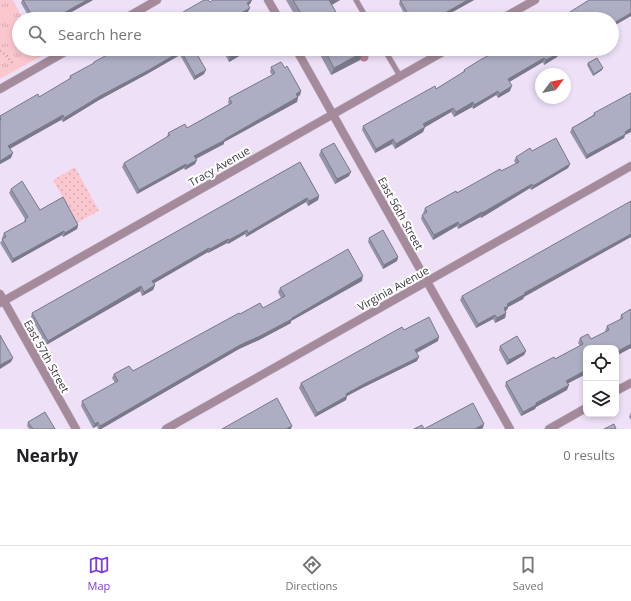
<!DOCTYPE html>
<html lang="en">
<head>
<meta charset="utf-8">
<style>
  body { margin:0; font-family:"Open Sans",sans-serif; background:#f2f2f2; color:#202124 }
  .controls { position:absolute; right:12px; bottom:12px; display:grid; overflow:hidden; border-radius:8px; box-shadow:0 2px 6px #0003 }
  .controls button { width:36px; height:36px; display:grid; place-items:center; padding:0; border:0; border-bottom:1px solid #e0e0e0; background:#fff; color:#202124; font:20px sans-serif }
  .compass { position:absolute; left:535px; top:68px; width:36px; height:36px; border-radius:50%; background:#fff; box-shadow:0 2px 6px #0003; rotate:58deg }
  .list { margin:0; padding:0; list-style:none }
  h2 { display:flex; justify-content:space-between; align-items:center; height:52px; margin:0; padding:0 16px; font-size:17px }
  h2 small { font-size:13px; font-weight:400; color:#757577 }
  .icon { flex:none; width:22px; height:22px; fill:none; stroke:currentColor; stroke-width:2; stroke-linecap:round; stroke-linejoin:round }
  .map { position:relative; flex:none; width:631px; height:429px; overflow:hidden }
  .search { position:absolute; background:#fff; box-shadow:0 2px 6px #0003; left:12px; right:12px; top:12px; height:44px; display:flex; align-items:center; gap:10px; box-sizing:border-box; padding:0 14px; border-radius:22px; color:#757577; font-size:15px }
  .sheet { height:116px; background:#fff }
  nav { display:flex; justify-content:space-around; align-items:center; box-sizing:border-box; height:56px; border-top:1px solid #e0e0e0; background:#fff; font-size:11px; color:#757577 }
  nav a { display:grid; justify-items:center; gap:2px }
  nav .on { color:#7c3aed }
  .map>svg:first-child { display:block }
  .grass { fill:url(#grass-dots) }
  .park { fill:url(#park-tufts) }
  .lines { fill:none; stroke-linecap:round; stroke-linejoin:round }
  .service-casing { stroke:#cabfd2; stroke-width:6 }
  .minor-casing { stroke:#cabfd2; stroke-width:9 }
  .path { stroke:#aba1b2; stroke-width:2.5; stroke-dasharray:1 3; stroke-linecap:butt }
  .service { stroke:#a48a9a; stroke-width:5 }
  .minor { stroke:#a48a9a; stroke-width:8 }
  .tree { fill:#b78498 }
  .wall { fill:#9595a9 }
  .shaded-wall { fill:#797989 }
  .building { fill:#adadc4; stroke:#797989 }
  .labels { text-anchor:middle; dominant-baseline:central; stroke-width:4; stroke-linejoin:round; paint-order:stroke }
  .street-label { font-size:11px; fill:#3b363f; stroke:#fff }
</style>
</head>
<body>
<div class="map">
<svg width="631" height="429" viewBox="0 0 631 429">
  <defs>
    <pattern id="grass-dots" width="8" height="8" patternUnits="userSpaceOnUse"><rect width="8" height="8" fill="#fbc7cf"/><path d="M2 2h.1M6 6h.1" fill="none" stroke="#d8acb3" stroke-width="1.8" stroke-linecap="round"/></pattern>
    <pattern id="park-tufts" width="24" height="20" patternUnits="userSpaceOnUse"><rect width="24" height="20" fill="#fbc7cf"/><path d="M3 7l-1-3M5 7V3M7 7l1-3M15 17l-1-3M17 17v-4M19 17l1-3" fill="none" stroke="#d8acb3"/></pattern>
  </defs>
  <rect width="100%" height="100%" fill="#eee1f7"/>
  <polygon class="grass" points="75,167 99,211 77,223 53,180"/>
  <polygon class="park" points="0,0 13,0 23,19 19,19 19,49 40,49 43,55 0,79"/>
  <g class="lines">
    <g class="service-casing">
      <g id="service">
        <polyline points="356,0 367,19"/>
        <polyline points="384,49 400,76"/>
      </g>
    </g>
    <g class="minor-casing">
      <g id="minor">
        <polyline points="268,0 279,19"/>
        <polyline points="124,19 157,0"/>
        <polyline points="501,19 535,0"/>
        <polyline points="296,49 510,429"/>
        <polyline points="0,89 70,49"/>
        <polyline points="0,294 76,429"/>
        <polyline points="0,303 448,49"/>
        <polyline points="616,391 631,383"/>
        <polyline points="166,429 631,166"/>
        <polyline points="549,429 586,408"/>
      </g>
    </g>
    <polyline class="path" points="0,51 6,55 14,65"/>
    <use href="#service" class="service"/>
    <use href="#minor" class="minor"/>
  </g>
  <circle class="tree" cx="364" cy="57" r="4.5"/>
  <g class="wall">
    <polygon points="22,0 93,0 59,19 30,19 21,3"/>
    <polygon points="286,0 340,0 332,5 340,19 297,19"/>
    <polygon points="400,0 474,0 440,19 407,19 399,4"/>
    <polygon points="194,49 204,74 194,80 180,55 147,74 99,100 63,122 61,120 10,149 11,158 0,164 0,116 39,97 69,80 70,76 93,64 94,62"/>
    <polygon points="222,49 247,49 246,52 229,62"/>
    <polygon points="317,49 362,49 360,60 331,75"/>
    <polygon points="504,49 567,49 559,54 557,57 544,65 543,62 509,82 510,91 498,98 496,95 473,109 472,107 454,117 451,112 425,127 423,132 395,149 392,144 375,153 362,130 363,126 436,89 463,72 464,70 494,55"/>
    <polygon points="588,63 602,70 593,76 587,65"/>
    <polygon points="271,67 285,68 301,91 300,95 298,97 297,102 224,142 224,144 196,159 195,164 185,170 184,168 137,194 122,167 124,163 167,137 168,133 187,128 229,104 228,103 229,98 272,75 270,72"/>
    <polygon points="594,113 625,135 624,138 586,159 570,132 572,128 593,115"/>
    <polygon points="321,150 349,176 335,184 319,155"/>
    <polygon points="532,151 570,164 568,168 531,190 530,188 481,218 480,217 458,229 457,226 433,240 421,219 422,215 424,214 423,213 425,208 501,171 516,164 514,161 516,157"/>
    <polygon points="300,162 319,196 318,200 308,206 306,202 246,237 245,234 228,244 227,243 208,253 208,252 154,283 155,285 153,290 142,296 140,291 46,345 31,317 32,313"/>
    <polygon points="11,189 40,210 78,225 77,229 63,237 62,235 12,263 0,243 3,239 2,238 4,233 24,222 25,219 9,193"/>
    <polygon points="369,238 398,257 397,261 383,269 368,242"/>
    <polygon points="362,281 291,321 291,323 259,340 239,349 101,429 98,429 97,426 93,428 81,406 82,401 115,383 112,378 114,374 133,371 240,314 263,308 281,298 278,292 280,288"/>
    <polygon points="462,296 524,297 523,299 508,307 507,310 505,311 506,313 505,318 495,323 493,319 476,328 460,300"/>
    <polygon points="631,309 631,348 586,348 586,374 568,383 567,390 536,407 535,409 521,416 505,386 506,382 555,359 580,346 578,343 580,338 591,339 606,332 605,331 607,326 620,320 621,315"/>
    <polygon points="404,330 438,341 417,353 417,361 362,388 347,396 346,400 315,417 299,388 301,383"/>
    <polygon points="500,346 526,351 524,355 507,365 499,350"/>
    <polygon points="631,412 631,420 629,417"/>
    <polygon points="28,422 55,429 29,429 27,426"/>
  </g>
  <g class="shaded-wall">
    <polygon points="87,0 93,0 59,19 53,19"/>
    <polygon points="252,0 250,4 245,7 247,3"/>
    <polygon points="329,0 340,0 326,8"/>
    <polygon points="468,0 474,0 440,19 434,19"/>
    <polygon points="250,8 248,12 236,19 230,19"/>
    <polygon points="631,13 631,16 612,27 612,24"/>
    <polygon points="304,14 302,19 300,19 302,15"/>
    <polygon points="245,49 247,49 246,52 229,62 230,57"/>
    <polygon points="561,49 567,49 559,54 557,57 544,65 546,60 558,51"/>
    <polygon points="181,51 180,55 147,74 99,100 63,122 64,118 100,96"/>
    <polygon points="363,52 360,60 331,75 334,68"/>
    <polygon points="544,58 543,62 506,84 508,79"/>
    <polygon points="603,68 602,70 593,76 594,74"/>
    <polygon points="206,70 204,74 194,80 195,76"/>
    <polygon points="512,86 510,91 498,98 499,94"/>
    <polygon points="301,91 300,95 295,98 296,94"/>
    <polygon points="498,91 496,95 473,109 474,105"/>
    <polygon points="298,97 297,102 224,142 224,144 193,160 194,156"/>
    <polygon points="473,102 472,107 454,117 456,112"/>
    <polygon points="453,108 451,112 422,129 423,124"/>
    <polygon points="63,115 61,120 7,150 8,146"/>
    <polygon points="425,127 423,132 395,149 396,144"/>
    <polygon points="631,128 631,132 625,135 624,138 586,159 587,155"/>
    <polygon points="393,139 392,144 375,153 376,149"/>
    <polygon points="13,153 11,158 0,164 0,161"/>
    <polygon points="197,160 195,164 185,170 186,166"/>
    <polygon points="186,164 184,168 137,194 139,190"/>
    <polygon points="570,164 568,168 531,190 533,186"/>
    <polygon points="351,172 349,176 335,184 337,179"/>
    <polygon points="532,184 530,188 481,218 482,213"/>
    <polygon points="319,196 318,200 308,206 309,201"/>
    <polygon points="307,198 306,202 246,237 248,233"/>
    <polygon points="482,212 480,217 458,229 460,225"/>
    <polygon points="458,222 457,226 433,240 434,235"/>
    <polygon points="78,225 77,229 63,237 65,233"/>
    <polygon points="247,230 245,234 228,244 229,240"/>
    <polygon points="64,231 62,235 12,263 13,259"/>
    <polygon points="631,234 631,237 524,297 523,299 508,307 507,310 502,312 504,308 507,304 524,293"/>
    <polygon points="228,239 227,243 208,253 210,249"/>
    <polygon points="209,248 208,252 151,285 152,281"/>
    <polygon points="398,257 397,261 383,269 384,265"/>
    <polygon points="363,276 362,281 291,321 291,323 259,340 239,349 101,429 99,429 100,426 240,345 292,318"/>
    <polygon points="155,285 153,290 142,296 144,292"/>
    <polygon points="141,286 140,291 46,345 48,341"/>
    <polygon points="506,313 505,318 495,323 497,318"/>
    <polygon points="495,315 493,319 476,328 478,324"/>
    <polygon points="439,337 438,341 413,354 415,350"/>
    <polygon points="631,344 631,348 616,356 616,352"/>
    <polygon points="526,351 524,355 507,365 509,360"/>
    <polygon points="419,357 417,361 362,388 347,396 346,400 315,417 317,413 346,394 364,384"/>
    <polygon points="13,358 11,362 0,369 0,365"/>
    <polygon points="586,370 586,374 565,385 566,381"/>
    <polygon points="569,385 567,390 536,407 535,409 521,416 523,412 536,403"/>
    <polygon points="98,422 97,426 93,428 95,424"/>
    <polygon points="484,424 483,428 481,429 475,429"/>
    <polygon points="292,426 291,429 286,429"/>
  </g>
  <g class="building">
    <polygon points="23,0 87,0 53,19 34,19"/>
    <polygon points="204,0 208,0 210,2 213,0 252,0 247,3 250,8 230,19 171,19"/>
    <polygon points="293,0 329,0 340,19 307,19 304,14 302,15"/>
    <polygon points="400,0 468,0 434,19 411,19"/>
    <polygon points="589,0 631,0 631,13 612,24 612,19 556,19 570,12"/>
    <polygon points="118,49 194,49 206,70 195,76 181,51 149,70 100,96 64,118 63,115 8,146 13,153 0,161 0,120 1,120 0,116 38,94 39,97 71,78 70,76 94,63 94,62"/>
    <polygon points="226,49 245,49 230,57"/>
    <polygon points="324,49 362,49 363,52 334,68"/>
    <polygon points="504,49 561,49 558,51 559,53 546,60 544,58 508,79 512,86 499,94 498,91 474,105 473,102 456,112 453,108 423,124 425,127 396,144 393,139 376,149 363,126 435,86 436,89 465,71 464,70 480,60 493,53 494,55"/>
    <polygon points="597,58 603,68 594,74 588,63"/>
    <polygon points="281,62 285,68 287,66 301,91 296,94 298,97 225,139 225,140 194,156 197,160 186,166 186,164 139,190 124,163 170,135 168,133 185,124 187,128 232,103 229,98 272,75 275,73 271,67"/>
    <polygon points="631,93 631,128 625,132 626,134 587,155 572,128 595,115 594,113"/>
    <polygon points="556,138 570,164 533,186 532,184 482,213 482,212 460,225 458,222 434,235 422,215 427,212 425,208 456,191 457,193 500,169 501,171 519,162 516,157 530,148 532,151"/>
    <polygon points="334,143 351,172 337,179 321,150"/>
    <polygon points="300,162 319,196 309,201 307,198 248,233 247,230 229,240 228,239 210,249 209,248 152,281 155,285 144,292 141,286 48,341 32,313"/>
    <polygon points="22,181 40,210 63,197 78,225 65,233 64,231 13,259 2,239 6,237 4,233 26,221 25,219 28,217 11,189"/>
    <polygon points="631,201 631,234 524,293 525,294 507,304 508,306 504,308 506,313 497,318 495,315 478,324 462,296"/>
    <polygon points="383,230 398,257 384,265 369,238"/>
    <polygon points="348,249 363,276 292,318 292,319 260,336 240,345 100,426 98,422 95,424 82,401 118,381 114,374 129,366 133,371 239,313 240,314 260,303 263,308 285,296 280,288"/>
    <polygon points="631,309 631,344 616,352 616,348 586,348 586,370 566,381 569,385 536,403 536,405 523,412 506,382 554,357 555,359 583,344 580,338 588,334 591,339 609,330 607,326 623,318 621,315"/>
    <polygon points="429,317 439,337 415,350 419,357 364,384 346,394 347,396 317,413 301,383 402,327 404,330"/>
    <polygon points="0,335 13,358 0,365"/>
    <polygon points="517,336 526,351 509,360 500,346"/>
    <polygon points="277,398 292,426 286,429 222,429"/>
    <polygon points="473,403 484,424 475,429 414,429 422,425 424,429"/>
    <polygon points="45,412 55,429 33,429 28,422"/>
    <polygon points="614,424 616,429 604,429"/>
  </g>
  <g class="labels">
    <g class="street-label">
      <text transform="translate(219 166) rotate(-30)">Tracy Avenue</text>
      <text transform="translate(401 213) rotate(61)">East 56th Street</text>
      <text transform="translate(393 288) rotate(-29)">Virginia Avenue</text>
      <text transform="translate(47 356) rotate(61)">East 57th Street</text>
    </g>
  </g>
</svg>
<div class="controls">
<button><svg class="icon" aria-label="locate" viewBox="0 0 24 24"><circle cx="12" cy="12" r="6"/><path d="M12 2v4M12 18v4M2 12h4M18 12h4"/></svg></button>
<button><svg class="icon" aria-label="layers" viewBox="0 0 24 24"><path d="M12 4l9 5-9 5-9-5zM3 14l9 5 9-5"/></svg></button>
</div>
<svg class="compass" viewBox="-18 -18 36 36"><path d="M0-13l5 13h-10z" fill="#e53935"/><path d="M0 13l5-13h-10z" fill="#757577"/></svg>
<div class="search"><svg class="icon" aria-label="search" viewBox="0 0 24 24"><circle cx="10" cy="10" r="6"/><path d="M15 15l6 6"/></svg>Search here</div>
</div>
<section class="sheet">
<h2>Nearby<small>0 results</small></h2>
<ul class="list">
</ul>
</section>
<nav>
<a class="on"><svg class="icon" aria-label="map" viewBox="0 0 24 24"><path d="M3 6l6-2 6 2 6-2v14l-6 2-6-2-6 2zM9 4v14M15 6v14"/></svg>Map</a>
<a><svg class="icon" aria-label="directions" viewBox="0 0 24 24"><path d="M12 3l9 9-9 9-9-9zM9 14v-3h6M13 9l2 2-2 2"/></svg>Directions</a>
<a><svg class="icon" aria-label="saved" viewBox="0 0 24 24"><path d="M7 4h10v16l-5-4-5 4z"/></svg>Saved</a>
</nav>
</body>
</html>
